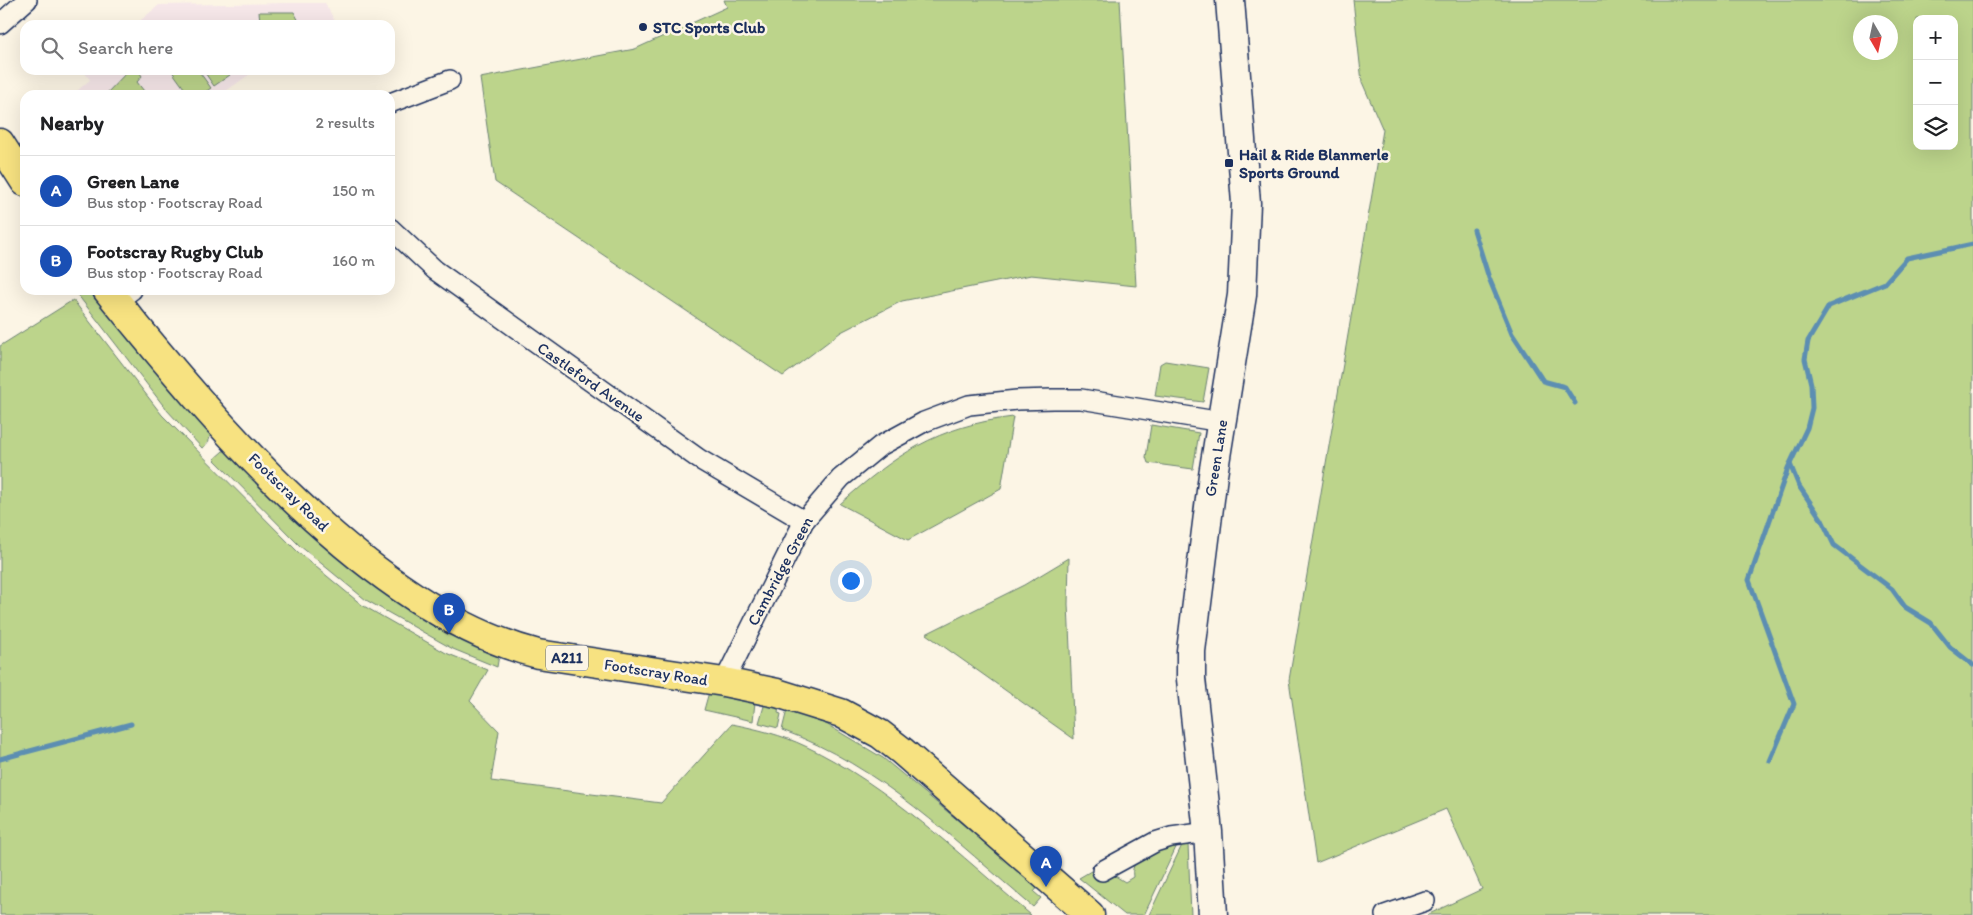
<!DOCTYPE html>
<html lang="en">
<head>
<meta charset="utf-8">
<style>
  body { margin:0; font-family:Itim,sans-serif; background:#f6f6f6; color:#202124 }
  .controls { position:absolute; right:15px; top:15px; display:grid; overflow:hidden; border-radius:10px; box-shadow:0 5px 20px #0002 }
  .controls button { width:45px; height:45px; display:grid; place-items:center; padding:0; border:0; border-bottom:1px solid #e0e0e0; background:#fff; color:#202124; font:25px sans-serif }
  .compass { position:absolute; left:1853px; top:15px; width:45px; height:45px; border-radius:50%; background:#fff; box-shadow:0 5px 20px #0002; rotate:171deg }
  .you { position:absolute; left:850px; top:580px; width:18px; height:18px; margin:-12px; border:4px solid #fff; border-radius:50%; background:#1a73e8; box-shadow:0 0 0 8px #1a73e833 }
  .badge { display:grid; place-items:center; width:32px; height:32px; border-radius:50%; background:#0f766e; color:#fff; font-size:16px; font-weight:700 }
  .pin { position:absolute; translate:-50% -41px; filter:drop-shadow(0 1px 2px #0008) }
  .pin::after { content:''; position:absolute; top:26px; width:18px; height:15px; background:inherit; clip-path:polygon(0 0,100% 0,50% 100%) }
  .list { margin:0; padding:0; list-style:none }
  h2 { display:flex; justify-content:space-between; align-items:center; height:65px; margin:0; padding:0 20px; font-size:21px }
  h2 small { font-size:16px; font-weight:400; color:#757577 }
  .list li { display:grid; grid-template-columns:32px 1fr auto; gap:15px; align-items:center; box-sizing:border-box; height:70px; padding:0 20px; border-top:1px solid #e0e0e0 }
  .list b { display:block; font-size:19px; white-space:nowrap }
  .list p { margin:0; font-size:16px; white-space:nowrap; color:#757577 }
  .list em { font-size:16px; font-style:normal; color:#757577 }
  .icon { flex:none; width:28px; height:28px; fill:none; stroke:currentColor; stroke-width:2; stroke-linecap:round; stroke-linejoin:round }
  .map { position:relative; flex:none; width:1973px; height:915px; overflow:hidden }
  .search { position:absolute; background:#fff; box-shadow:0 5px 20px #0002; left:20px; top:20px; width:375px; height:55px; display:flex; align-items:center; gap:12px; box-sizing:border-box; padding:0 18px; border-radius:15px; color:#757577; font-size:19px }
  .panel { position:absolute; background:#fff; box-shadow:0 5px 20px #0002; left:20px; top:90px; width:375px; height:205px; border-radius:15px }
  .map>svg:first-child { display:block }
  .built { fill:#f6e7e9 }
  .green { fill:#bcd48b; stroke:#6c8274; fill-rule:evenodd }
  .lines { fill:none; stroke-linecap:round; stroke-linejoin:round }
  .stream { stroke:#5c8eb2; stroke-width:5 }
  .minor-casing { stroke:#1b2f5e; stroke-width:22 }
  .secondary-casing { stroke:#1b2f5e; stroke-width:31 }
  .primary-casing { stroke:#1b2f5e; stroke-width:31 }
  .minor { stroke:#fcf5e5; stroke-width:19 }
  .secondary { stroke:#fcf5e5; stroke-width:28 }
  .primary { stroke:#f7e281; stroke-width:28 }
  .poi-dot { fill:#1b2f5e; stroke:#fcf5e5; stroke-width:2 }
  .labels { text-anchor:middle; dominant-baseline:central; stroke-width:5; stroke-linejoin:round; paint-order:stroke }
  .shield { fill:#fcf5e5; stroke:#5e6a86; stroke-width:1 }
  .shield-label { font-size:15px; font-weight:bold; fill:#1b2f5e }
  .poi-label { font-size:16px; font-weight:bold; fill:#1b2f5e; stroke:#fcf5e5; text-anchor:start }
  .street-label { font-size:16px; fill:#1b2f5e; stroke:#fcf5e5 }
</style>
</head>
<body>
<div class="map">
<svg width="1973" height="915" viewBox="0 0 1973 915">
  <rect width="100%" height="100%" fill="#fcf5e5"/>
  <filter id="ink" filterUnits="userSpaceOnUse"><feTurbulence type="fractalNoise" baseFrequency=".02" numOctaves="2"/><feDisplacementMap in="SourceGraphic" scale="10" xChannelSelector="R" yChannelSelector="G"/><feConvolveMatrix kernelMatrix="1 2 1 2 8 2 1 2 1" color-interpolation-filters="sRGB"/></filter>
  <g filter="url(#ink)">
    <g class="built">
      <polygon points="289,3 325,3 337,25 135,25 159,5"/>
      <polygon points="83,70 256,70 220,95 72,95 90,80"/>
    </g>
    <g class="green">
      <polygon points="724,0 1120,0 1136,286 1031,275 902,301 841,332 783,376 495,182 480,78 635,49 727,7"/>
      <path d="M1353 0H1973V915H1427L1482 889 1446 809 1316 863 1289 680 1383 130 1362 82ZM1917 19H1954V146H1917ZM1860 22H1890V52H1860Z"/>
      <polygon points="259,12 294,12 301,25 262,25 260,21"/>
      <polygon points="129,70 138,70 142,76 137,82 147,95 105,95"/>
      <polygon points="171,70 198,70 211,88 201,95 189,95"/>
      <polygon points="203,70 227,70 230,75 214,86"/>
      <path d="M74 290H91L135 345 210 430C211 438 209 443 202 448L166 409Z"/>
      <path d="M73 300 162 415 298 552 362 605 446 653 488 670 470 701 499 731 491 781 661 803 732 724C757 729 782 735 805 746 887 784 962 857 1031 915H0V346Z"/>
      <polygon points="1165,361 1209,368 1203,402 1155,396 1160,364"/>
      <path d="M1013 417 1001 489 908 540 840 504C895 455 937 426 1013 417Z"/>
      <polygon points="1151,425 1199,433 1193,469 1148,463 1146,457"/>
      <polygon points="231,450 342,560 400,604 499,655 497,667 453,649 366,600 300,546 214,459 223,451"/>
      <polygon points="1069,558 1068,604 1074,739 926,634 1024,585"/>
      <polygon points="709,692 755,702 753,721 704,710"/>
      <polygon points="767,704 779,708 778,713 781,714 778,728 759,723 764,706"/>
      <path d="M787 710 826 724 883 758 1038 887 1034 892 1041 898 1033 907C955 841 879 765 782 730Z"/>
      <path d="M1179 841 1144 915H1125L1079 878 1091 871 1102 879 1112 874 1125 882 1133 877C1129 852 1161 848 1179 841Z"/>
      <polygon points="1183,843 1188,844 1191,915 1149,915"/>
    </g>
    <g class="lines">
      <g class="stream">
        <polyline points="1474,230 1489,278 1512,334 1543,381 1565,387 1575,403"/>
        <polyline points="1790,464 1799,486 1822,520 1834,545 1892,589 1905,607 1931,623 1950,647 1973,665"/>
        <polyline points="0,759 131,724"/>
        <polyline points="1770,761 1794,704 1749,580 1788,468 1807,428 1812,408 1811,384 1805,359 1808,341 1829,306 1885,283 1907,258 1973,244"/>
      </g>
      <g class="minor-casing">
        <g id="minor">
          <polyline points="0,24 27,0"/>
          <polyline points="390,103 450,80"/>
          <polyline points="390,228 435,270 699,459 804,521"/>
          <polyline points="117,301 132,290"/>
          <polyline points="724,682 804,521 841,478 880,446 924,422 969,405 1017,400 1053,399 1081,399 1222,422"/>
          <polyline points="1102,871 1155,842 1171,837 1208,832"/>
          <polyline points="1385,915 1425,901"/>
        </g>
      </g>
      <g class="secondary-casing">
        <polyline id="secondary" points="1213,915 1208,832 1191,679 1191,651 1213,475 1242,295 1246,203 1230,0"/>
      </g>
      <g class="primary-casing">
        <g id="primary">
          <polyline points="0,143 25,182"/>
          <path d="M107 290C212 420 371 611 538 654L724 682 777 693 841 713 880 734 902 751 1090 915"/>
        </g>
      </g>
      <use href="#minor" class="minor"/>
      <use href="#secondary" class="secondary"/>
      <use href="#primary" class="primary"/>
    </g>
  </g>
  <g class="poi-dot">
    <circle cx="643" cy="27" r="5"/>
    <rect x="1224" y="158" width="10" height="10" rx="2.5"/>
  </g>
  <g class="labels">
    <rect class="shield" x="546" y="645.5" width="42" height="25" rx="4"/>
    <g class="shield-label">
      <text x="567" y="658">A211</text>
    </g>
    <g class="poi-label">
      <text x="653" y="27">STC Sports Club</text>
      <text x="1239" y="154">Hail &amp; Ride Blanmerle<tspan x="1239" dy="18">Sports Ground</tspan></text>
    </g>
    <g class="street-label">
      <text transform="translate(591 382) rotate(35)">Castleford Avenue</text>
      <text transform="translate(1216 458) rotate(-81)">Green Lane</text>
      <text transform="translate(289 492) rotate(44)">Footscray Road</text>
      <text transform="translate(780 571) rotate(-62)">Cambridge Green</text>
      <text transform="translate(656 672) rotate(9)">Footscray Road</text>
    </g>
  </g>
</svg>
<div class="controls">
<button>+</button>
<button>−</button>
<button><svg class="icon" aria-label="layers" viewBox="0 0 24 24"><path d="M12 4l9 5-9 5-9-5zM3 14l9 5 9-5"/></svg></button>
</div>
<svg class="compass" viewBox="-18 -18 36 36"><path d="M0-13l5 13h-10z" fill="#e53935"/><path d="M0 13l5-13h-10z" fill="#757577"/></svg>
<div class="you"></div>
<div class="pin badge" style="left:1046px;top:887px;background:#1a4fb4">A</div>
<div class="pin badge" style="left:449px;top:634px;background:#1a4fb4">B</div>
<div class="search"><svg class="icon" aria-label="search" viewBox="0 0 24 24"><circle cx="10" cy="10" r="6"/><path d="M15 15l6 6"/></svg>Search here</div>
<section class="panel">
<h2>Nearby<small>2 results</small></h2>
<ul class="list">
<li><span class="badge" style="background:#1a4fb4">A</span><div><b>Green Lane</b><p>Bus stop · Footscray Road</p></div><em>150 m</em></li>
<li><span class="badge" style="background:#1a4fb4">B</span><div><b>Footscray Rugby Club</b><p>Bus stop · Footscray Road</p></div><em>160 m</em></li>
</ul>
</section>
</div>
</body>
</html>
